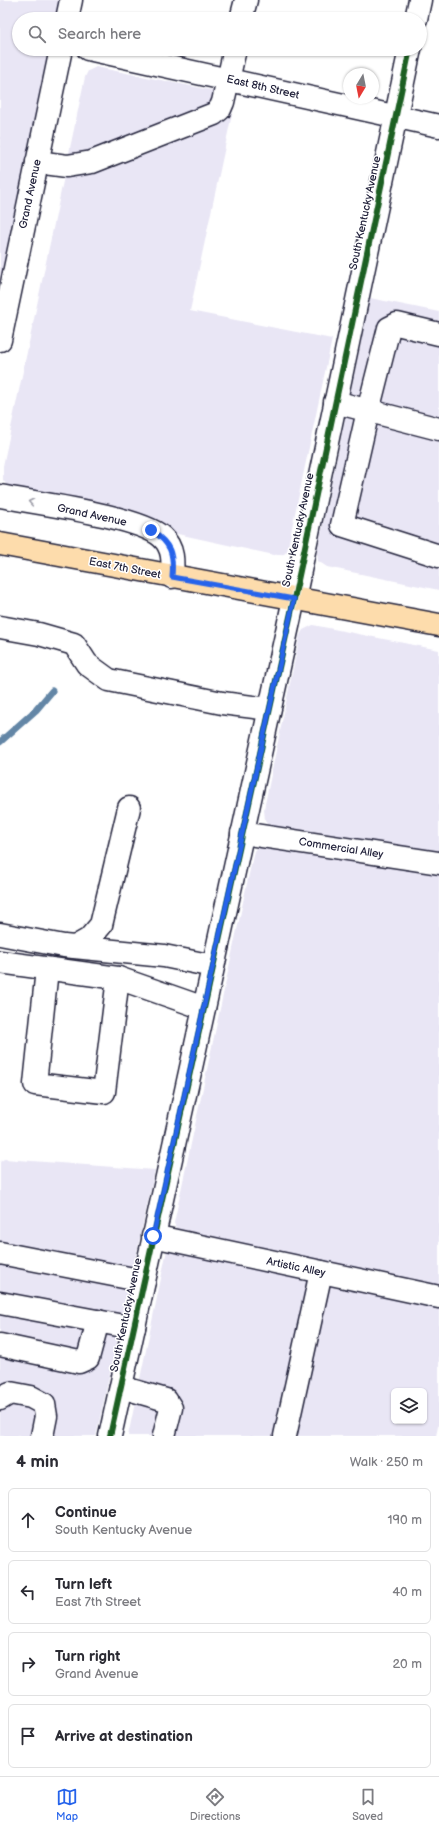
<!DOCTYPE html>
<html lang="en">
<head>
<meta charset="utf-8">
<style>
  body { margin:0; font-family:"Balsamiq Sans",sans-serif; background:#f7f7f7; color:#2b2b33 }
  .controls { position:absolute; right:12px; bottom:12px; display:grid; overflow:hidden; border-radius:6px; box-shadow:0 1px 3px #0004 }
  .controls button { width:36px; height:36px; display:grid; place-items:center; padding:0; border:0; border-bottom:1px solid #e1e1e2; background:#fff; color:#2b2b33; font:20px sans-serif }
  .compass { position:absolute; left:343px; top:68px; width:36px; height:36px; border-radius:50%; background:#fff; box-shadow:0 1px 3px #0004; rotate:190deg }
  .stop { position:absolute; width:12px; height:12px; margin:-9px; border:3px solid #2563eb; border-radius:50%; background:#fff }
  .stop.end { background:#2563eb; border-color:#fff; box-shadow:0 1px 4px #0008 }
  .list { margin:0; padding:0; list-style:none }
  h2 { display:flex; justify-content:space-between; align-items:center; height:52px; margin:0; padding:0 16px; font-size:17px }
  h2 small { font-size:13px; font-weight:400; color:#7c7c81 }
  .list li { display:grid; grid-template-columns:26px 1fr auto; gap:12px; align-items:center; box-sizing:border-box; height:64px; margin:0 8px 8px; padding:0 8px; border:1px solid #e1e1e2; border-radius:6px }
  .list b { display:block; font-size:15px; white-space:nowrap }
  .list p { margin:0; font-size:13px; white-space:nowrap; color:#7c7c81 }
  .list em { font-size:13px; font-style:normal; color:#7c7c81 }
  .icon { flex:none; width:22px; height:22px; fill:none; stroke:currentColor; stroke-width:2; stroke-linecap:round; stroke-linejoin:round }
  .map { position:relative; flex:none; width:439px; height:1436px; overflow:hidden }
  .search { position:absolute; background:#fff; box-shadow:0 1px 3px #0004; left:12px; right:12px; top:12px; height:44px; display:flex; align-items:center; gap:10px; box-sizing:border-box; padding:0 14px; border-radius:22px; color:#7c7c81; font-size:15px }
  .sheet { height:340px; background:#fff }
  nav { display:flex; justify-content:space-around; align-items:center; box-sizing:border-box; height:56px; border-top:1px solid #e1e1e2; background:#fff; font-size:11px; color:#7c7c81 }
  nav a { display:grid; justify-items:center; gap:2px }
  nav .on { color:#2563eb }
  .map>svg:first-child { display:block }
  .built { fill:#e9e6f5; fill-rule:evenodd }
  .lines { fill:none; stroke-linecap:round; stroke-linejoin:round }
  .stream { stroke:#6386a6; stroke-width:7 }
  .minor-casing { stroke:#22223b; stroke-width:25 }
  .major-casing { stroke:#22223b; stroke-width:25 }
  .minor { stroke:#fff; stroke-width:22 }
  .major { stroke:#fddcac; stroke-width:22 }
  .cycleway-casing { stroke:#fff; stroke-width:8 }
  .cycleway { stroke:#1b5e20; stroke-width:6 }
  .oneway { stroke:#9c9ca7 }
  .route { stroke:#2563eb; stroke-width:5 }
  .labels { text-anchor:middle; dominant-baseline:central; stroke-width:3; stroke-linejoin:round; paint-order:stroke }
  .street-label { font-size:11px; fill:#22223b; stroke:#fff }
</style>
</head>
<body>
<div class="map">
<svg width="439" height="1436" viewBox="0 0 439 1436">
  <rect width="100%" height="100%" fill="#fff"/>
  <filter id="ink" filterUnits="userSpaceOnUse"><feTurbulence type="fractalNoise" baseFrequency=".025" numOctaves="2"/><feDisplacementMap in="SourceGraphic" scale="8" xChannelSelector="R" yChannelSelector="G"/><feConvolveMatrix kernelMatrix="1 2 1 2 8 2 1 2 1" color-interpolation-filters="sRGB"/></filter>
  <g filter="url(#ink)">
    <g class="built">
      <polygon points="0,0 63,0 59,19 19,19 19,49 53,49 0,309"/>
      <polygon points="96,67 236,95 190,311 332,339 287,551 284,554 274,555 173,533 12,492 3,480 3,466 85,77 88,71"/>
      <polygon points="370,298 439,312 439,590 327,567 318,561 317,553"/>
      <polygon points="313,625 439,650 439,851 275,826 267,823 265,820 264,809 300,635 303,630"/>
      <polygon points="262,844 439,872 439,1286 181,1231 176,1228 174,1223 254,851 257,847"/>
      <polygon points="4,1159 155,1170 96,1436 0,1436 0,1162"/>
      <path d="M167 1250 439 1309V1422L436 1436H128ZM394 1391H424V1421H394Z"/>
    </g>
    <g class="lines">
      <polyline class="stream" points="0,742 36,710 52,691"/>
      <g class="minor-casing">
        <g id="minor">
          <polyline points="67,19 71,0"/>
          <polyline points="241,19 246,0"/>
          <polyline points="416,19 420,0"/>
          <polyline points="88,49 439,126"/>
          <polyline points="37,162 67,166 92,162 214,114 220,109 223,102 235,49"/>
          <polyline points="439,334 397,324 389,328 368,411 342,525 439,556"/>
          <polyline points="0,340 61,49"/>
          <polyline points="335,402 439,429"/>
          <path d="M0 496C35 503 139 516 162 537 174 548 173 562 172 577"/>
          <polyline points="0,627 39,634 74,644 87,664 109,680 222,703 269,709"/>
          <polyline points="242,833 439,863"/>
          <polyline points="0,934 64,946 164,956 213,966"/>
          <polyline points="75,947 89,939 101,925 129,808"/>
          <polyline points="0,962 118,978 204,1008"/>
          <polyline points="47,969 35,1084 104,1092 118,978"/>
          <polyline points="153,1236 439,1297"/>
          <polyline points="0,1253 144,1281"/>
          <polyline points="0,1303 134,1328"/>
          <polyline points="0,1345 79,1362 88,1358 98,1321"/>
          <polyline points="121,1387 166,1400 171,1408 164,1436"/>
          <polyline points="0,1399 10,1393 31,1397 44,1404 46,1416 42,1436"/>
          <polyline points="110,1436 294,599 410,49"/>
          <polyline points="285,1436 321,1272"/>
        </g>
      </g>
      <g class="major-casing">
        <polyline id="major" points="0,544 439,625"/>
      </g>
      <use href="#minor" class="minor"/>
      <use href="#major" class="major"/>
      <g class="cycleway-casing">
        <polyline id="cycleway" points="110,1436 294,599 410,49"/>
      </g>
      <use href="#cycleway" class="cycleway"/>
    </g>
    <defs><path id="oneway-chevron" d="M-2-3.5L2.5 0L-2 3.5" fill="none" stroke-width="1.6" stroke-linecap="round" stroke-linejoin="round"/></defs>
    <use class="oneway" href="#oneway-chevron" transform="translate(31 502) rotate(-169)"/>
  </g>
  <g class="lines" filter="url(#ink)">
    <path class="route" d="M151 530C171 544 174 553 172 577L294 599 153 1236"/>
  </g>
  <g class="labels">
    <g class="street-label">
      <text transform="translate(263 87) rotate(13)">East 8th Street</text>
      <text transform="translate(30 194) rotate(-78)">Grand Avenue</text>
      <text transform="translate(365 213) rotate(-78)">South Kentucky Avenue</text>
      <text transform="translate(92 515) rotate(12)">Grand Avenue</text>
      <text transform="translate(298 530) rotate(-78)">South Kentucky Avenue</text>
      <text transform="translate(125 568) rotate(11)">East 7th Street</text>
      <text transform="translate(341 848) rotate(9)">Commercial Alley</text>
      <text transform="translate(296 1267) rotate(12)">Artistic Alley</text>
      <text transform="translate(126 1315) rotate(-78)">South Kentucky Avenue</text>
    </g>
  </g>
</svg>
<div class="controls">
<button><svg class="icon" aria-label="layers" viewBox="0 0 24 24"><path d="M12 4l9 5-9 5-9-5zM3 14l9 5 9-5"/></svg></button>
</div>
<svg class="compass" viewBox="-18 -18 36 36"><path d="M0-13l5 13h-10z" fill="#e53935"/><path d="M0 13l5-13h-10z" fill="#7c7c81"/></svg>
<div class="stop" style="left:153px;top:1236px"></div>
<div class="stop end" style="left:151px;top:530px"></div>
<div class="search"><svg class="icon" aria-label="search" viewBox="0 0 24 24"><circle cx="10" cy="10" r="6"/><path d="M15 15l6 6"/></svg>Search here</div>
</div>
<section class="sheet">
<h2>4 min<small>Walk · 250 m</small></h2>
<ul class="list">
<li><svg class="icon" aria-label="ahead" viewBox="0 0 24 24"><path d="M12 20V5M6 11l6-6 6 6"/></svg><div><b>Continue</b><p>South Kentucky Avenue</p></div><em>190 m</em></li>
<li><svg class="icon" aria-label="left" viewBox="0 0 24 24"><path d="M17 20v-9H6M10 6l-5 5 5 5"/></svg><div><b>Turn left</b><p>East 7th Street</p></div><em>40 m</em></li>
<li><svg class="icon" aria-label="right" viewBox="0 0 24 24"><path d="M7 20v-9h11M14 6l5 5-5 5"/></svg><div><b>Turn right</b><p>Grand Avenue</p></div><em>20 m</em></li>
<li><svg class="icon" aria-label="arrive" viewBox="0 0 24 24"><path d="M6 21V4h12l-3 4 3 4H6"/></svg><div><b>Arrive at destination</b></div></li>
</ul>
</section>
<nav>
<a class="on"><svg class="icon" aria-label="map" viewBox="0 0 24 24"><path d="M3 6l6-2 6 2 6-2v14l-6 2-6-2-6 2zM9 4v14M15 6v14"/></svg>Map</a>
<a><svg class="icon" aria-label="directions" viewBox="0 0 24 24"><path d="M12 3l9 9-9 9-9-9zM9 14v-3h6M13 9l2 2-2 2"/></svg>Directions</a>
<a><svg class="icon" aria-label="saved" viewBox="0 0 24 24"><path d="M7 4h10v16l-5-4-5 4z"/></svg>Saved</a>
</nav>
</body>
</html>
